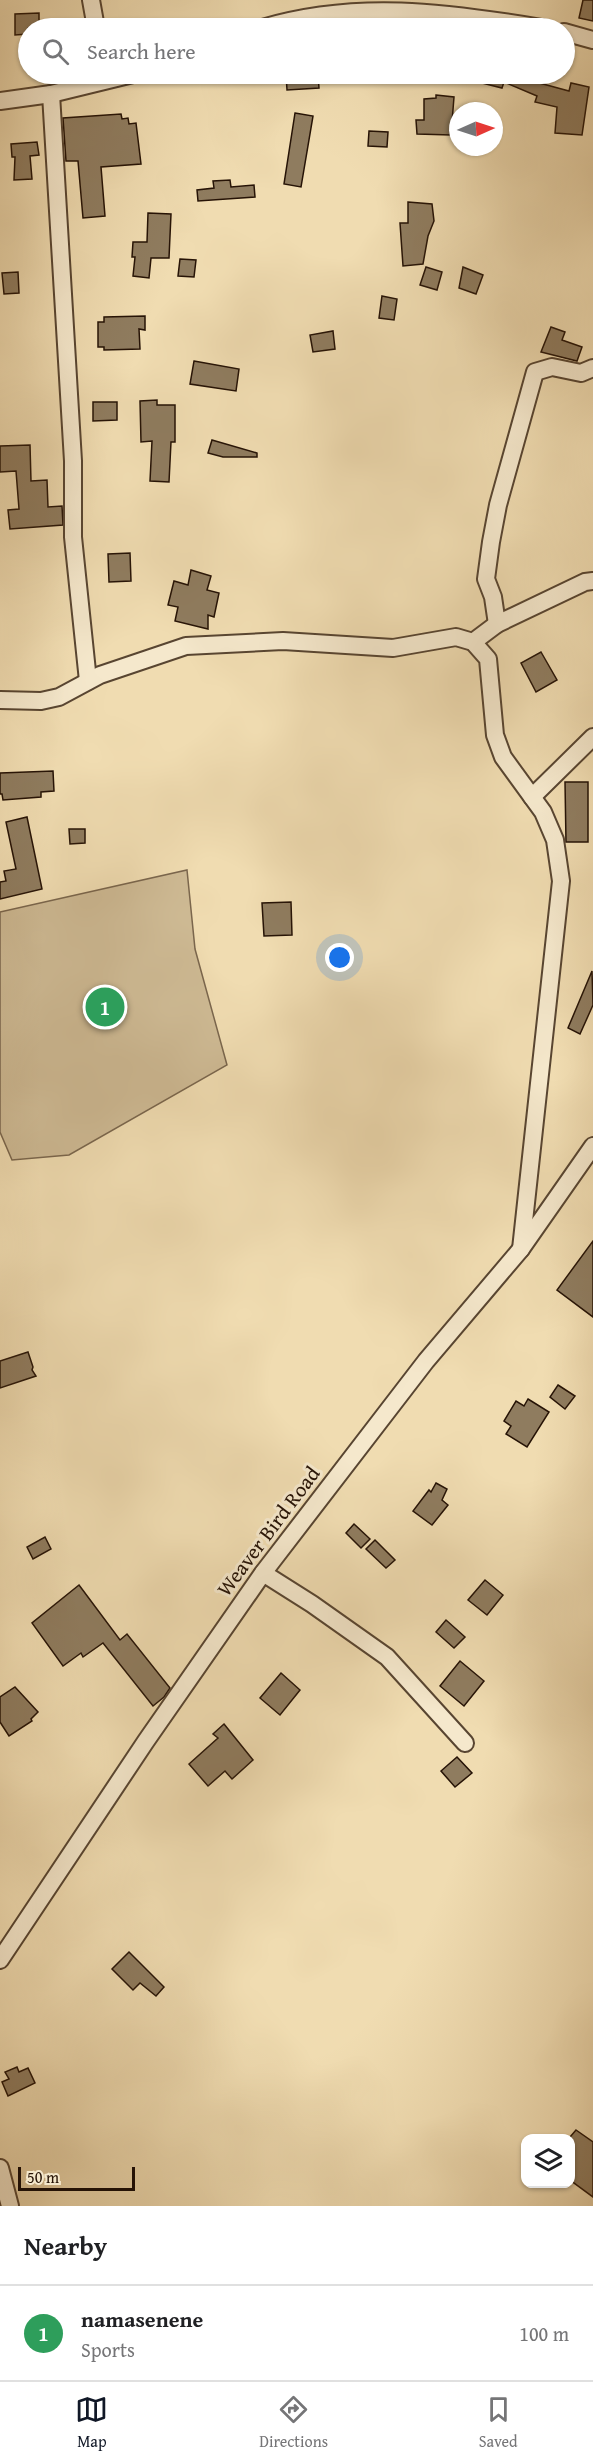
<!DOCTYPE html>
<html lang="en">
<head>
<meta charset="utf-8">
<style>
  body { margin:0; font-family:"Gentium Book Plus",serif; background:#f6f6f6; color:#202124 }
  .controls { position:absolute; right:18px; bottom:18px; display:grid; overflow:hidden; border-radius:12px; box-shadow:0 2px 4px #0004 }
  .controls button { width:54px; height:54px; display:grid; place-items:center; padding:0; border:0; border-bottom:2px solid #e0e0e0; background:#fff; color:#202124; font:30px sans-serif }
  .compass { position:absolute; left:449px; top:102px; width:54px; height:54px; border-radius:50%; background:#fff; box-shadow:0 2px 4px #0004; rotate:87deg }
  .scale { position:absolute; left:18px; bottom:15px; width:117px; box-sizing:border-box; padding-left:6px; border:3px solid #261306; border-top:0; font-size:16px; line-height:21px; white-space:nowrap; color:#261306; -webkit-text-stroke:4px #f5e8cc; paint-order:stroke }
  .you { position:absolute; left:340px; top:958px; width:21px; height:21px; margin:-15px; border:4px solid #fff; border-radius:50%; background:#1a73e8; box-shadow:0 0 0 9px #1a73e833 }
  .badge { display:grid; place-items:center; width:39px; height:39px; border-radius:50%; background:#111827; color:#fff; font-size:20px; font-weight:700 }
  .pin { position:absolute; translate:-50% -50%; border:3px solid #fff; box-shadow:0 2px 6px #0006 }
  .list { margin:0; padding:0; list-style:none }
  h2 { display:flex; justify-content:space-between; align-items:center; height:78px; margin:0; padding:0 24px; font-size:26px }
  h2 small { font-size:20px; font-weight:400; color:#757577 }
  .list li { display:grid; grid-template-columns:39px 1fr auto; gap:18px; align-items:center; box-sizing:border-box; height:96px; padding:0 24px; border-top:2px solid #e0e0e0 }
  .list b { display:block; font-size:22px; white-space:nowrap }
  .list p { margin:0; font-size:20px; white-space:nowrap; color:#757577 }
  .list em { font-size:20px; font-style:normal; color:#757577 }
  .icon { flex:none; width:33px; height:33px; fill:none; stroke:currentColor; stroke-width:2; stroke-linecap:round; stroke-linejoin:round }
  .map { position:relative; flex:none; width:593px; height:2206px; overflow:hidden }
  .search { position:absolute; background:#fff; box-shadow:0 2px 4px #0004; left:18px; right:18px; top:18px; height:66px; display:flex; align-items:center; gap:15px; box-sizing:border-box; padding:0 21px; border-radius:33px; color:#757577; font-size:22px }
  .sheet { height:174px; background:#fff }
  nav { display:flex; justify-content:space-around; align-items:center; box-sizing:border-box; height:84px; border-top:2px solid #e0e0e0; background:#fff; font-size:16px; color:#757577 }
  nav a { display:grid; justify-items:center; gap:3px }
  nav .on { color:#111827 }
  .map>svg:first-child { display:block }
  .green { fill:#ceba94; stroke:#7a664d; stroke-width:1.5 }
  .building { fill:#8f7c5f; stroke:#261306; stroke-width:1.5 }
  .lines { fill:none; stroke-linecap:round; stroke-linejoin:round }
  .street-casing { stroke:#584531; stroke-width:20 }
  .street { stroke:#f5e8cc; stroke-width:16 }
  .labels { text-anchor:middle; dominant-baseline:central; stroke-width:6; stroke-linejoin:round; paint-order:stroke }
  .street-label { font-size:21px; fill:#261306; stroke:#f5e8cc }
</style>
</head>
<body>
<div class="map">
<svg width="593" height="2206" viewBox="0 0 593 2206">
  <rect width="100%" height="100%" fill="#f0dcb1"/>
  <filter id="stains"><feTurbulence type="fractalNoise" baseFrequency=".00333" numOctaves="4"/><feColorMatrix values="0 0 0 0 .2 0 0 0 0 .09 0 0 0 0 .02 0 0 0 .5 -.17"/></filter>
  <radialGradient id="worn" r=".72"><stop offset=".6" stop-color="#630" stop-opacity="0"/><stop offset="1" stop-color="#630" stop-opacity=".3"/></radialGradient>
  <polygon class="green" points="187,870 195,949 227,1065 69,1155 12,1160 0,1132 0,912"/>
  <g class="building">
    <polygon points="583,0 593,0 593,21 579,18"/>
    <polygon points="39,13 39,28 28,28 28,34 15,35 15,14"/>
    <polygon points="286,74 318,74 319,88 287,90"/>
    <polygon points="462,74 506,74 504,81 506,74 569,91 571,83 589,87 582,135 555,133 557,107 535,102 537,96 504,82 502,88 462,78"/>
    <polygon points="436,95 454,97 451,135 417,134 416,120 424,120 424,99 436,98"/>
    <polygon points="295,113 313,116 301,187 284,184"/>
    <polygon points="121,114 122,119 128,118 129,124 136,123 141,164 101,167 105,216 83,218 78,161 66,161 63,118"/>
    <polygon points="369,131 388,132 387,147 368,146"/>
    <polygon points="37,142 39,155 30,156 32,179 14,180 15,157 12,157 11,144"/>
    <polygon points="230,180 231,187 254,185 255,197 198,201 197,190 214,188 213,181"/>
    <polygon points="408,202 432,204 434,221 428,236 423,264 403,266 400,223 408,223"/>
    <polygon points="148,213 171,214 169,258 151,258 149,278 133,276 135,257 132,257 133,242 147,242"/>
    <polygon points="180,259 196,260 194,277 178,276"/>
    <polygon points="426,267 442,272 437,290 420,285"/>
    <polygon points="463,267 483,275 476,294 459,288"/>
    <polygon points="18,272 19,293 4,294 2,273"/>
    <polygon points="382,296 397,299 394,320 379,318"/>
    <polygon points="145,316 145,330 139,329 140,349 104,350 104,347 98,347 98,322 104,322 104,317"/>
    <polygon points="551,327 565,332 562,340 582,347 577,361 541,352"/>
    <polygon points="333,331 335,349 313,352 310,335"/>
    <polygon points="194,361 239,369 236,391 190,384"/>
    <polygon points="157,400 157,405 175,405 175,442 171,442 169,482 150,481 152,441 141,442 140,401"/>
    <polygon points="93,402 117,402 117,420 93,421"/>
    <polygon points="212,440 257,453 257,457 223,457 208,453"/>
    <polygon points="30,445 31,481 47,480 48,507 62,506 63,525 10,529 8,510 19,509 16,471 0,472 0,446"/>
    <polygon points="130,553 131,581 109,582 108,554"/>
    <polygon points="191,570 211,576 207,590 219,593 214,617 208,615 208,629 175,621 178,607 168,605 174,581 188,585"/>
    <polygon points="541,652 557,680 536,692 521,663"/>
    <polygon points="53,771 54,791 41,792 41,797 3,800 2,794 0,794 0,773"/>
    <polygon points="565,782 588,782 588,842 566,842"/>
    <polygon points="27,817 42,889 0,899 0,882 6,881 4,871 16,869 6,822"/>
    <polygon points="69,829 85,829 85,843 70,844"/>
    <polygon points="291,902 292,935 264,936 262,903"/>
    <polygon points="592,971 593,1005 580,1034 568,1028"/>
    <polygon points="593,1241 593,1317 557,1290"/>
    <polygon points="28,1352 33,1367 32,1370 36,1376 0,1388 0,1361"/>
    <polygon points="558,1385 575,1396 565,1409 550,1397"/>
    <polygon points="528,1399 549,1412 527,1447 506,1434 511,1426 504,1421 516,1401 524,1406"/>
    <polygon points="436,1483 447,1489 442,1500 448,1505 432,1525 413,1511 429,1490 431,1492"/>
    <polygon points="354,1524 370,1539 361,1548 346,1533"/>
    <polygon points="45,1537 51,1549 33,1559 27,1547"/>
    <polygon points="375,1540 395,1560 386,1568 366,1549"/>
    <polygon points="485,1580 503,1595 487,1615 468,1600"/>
    <polygon points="79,1585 120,1640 127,1634 170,1688 164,1697 153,1706 103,1643 83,1657 81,1653 63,1666 32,1623"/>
    <polygon points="446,1620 465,1637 454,1648 436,1632"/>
    <polygon points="460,1661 484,1681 464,1706 440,1686"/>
    <polygon points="281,1673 300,1690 280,1715 260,1698"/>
    <polygon points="15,1687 38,1712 31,1719 32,1721 9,1736 0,1722 0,1697"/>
    <polygon points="224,1724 253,1760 232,1779 225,1771 208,1786 189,1764 218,1738 213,1734"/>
    <polygon points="457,1757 472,1773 455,1787 441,1771"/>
    <polygon points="129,1952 164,1987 156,1996 140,1983 133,1990 112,1969"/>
    <polygon points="17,2067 19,2072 28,2068 35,2083 8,2096 2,2082 9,2079 5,2072"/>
    <polygon points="576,2130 593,2142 593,2197 570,2180 570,2137"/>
  </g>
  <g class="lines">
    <g class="street-casing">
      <g id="street">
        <polyline points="91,0 96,28"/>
        <path d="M262 28C356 0 445 12 542 28"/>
        <polyline points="564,32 593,40"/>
        <polyline points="51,94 73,461 73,537 88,681"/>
        <polyline points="0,101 51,94 133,74"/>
        <polyline points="497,624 493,597 486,579 491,542 498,505 535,372 552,367 581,373 593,368"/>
        <polyline points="473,642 497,624 585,582 593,581"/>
        <polyline points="0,700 41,701 59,697 100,675 186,646 283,641 393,648 456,637 473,642 488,659 495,735 503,757 543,812 555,840 561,881 521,1249"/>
        <polyline points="532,797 593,737"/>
        <polyline points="263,1573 312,1604 387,1657 465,1743"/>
        <polyline points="0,1960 146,1741 263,1573 426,1361 521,1249 593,1146"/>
        <polyline points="0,2168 10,2206"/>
      </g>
    </g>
    <use href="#street" class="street"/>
  </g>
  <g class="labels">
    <g class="street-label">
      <text transform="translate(268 1531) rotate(-53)">Weaver Bird Road</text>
    </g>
  </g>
  <rect width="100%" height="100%" filter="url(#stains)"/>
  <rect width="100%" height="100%" fill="url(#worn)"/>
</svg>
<div class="controls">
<button><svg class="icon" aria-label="layers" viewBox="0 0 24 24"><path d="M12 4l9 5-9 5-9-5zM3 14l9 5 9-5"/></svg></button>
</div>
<svg class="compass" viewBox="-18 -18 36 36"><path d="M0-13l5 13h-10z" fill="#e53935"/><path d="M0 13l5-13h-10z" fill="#757577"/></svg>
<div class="scale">50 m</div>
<div class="you"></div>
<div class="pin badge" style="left:105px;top:1007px;background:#2e9e5b">1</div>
<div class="search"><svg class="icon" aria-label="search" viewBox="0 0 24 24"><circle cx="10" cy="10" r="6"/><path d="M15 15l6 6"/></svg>Search here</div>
</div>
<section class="sheet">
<h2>Nearby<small></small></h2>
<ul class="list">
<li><span class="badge" style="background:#2e9e5b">1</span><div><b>namasenene</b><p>Sports</p></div><em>100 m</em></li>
</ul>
</section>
<nav>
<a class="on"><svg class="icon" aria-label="map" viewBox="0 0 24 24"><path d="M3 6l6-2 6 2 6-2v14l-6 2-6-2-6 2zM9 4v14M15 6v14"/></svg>Map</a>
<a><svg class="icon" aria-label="directions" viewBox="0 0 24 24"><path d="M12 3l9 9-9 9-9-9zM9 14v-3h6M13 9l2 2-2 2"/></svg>Directions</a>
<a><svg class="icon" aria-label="saved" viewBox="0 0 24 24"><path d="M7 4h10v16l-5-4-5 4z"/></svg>Saved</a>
</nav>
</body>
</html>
